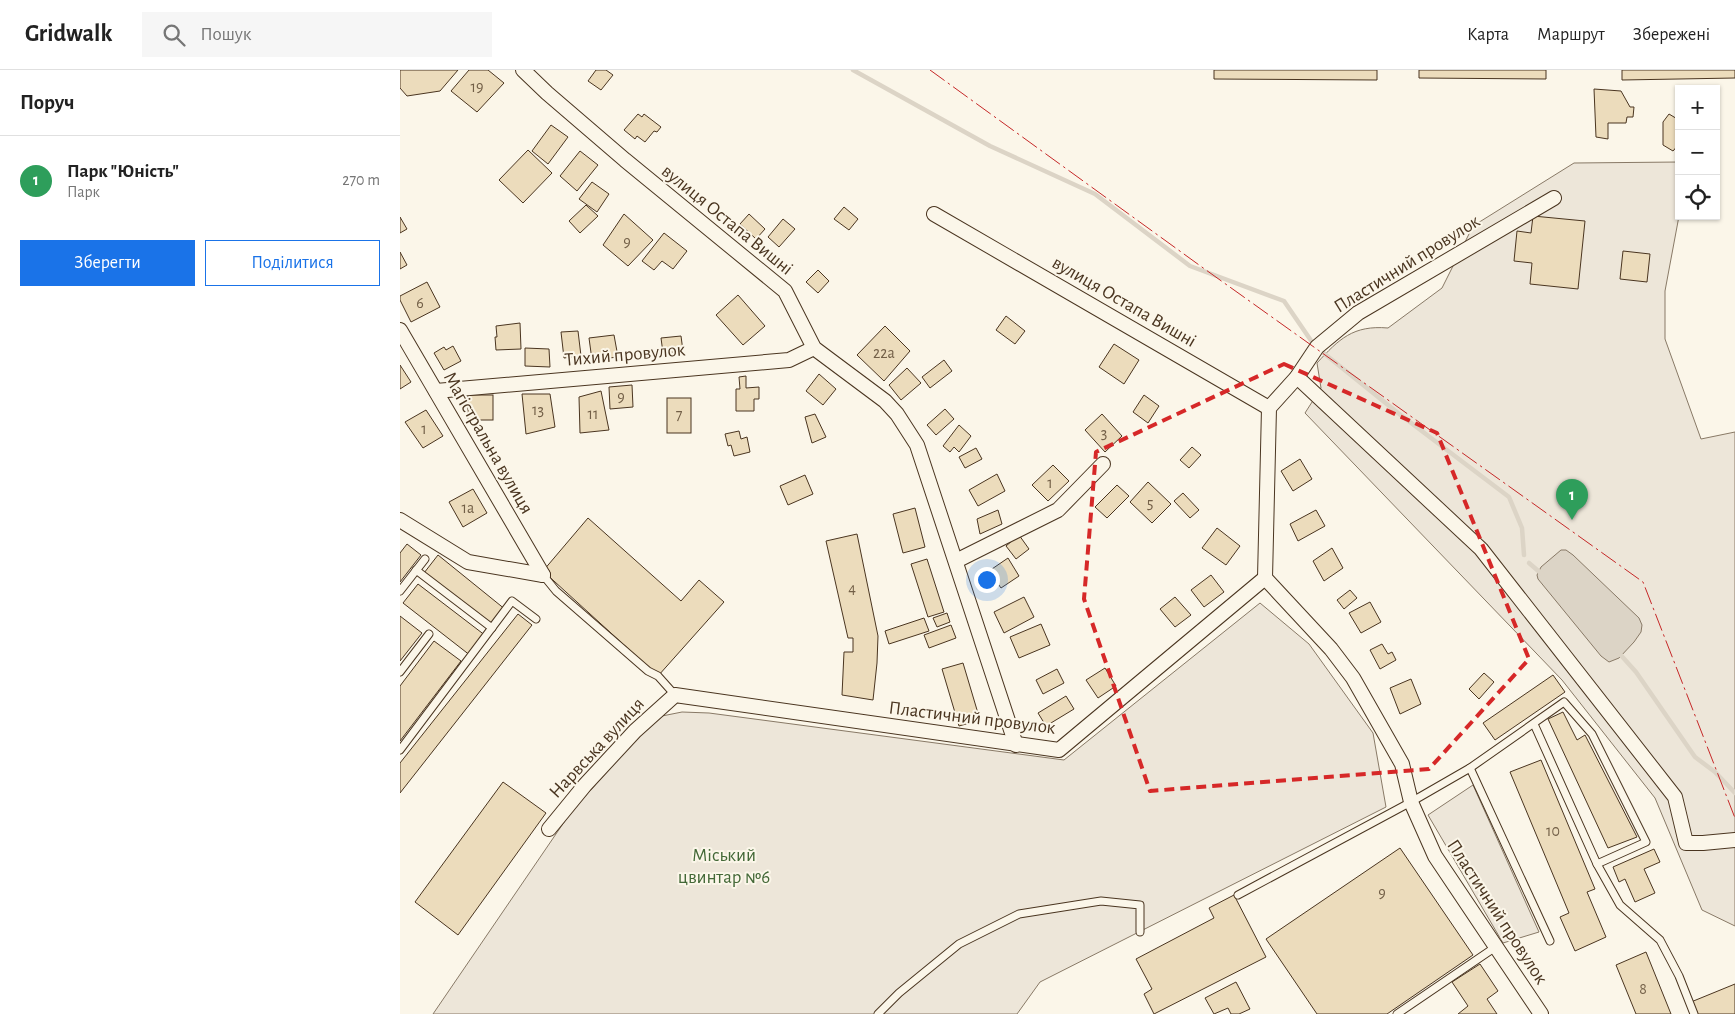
<!DOCTYPE html>
<html lang="uk">
<head>
<meta charset="utf-8">
<style>
  body { margin:0; font-family:"Alegreya Sans",sans-serif; background:#f6f6f6; color:#222 }
  .controls { position:absolute; right:15px; top:15px; display:grid; overflow:hidden; border-radius:0px; box-shadow:0 1px 4px #0004 }
  .controls button { width:45px; height:45px; display:grid; place-items:center; padding:0; border:0; border-bottom:1px solid #e0e0e0; background:#fff; color:#222; font:25px sans-serif }
  .you { position:absolute; left:586px; top:509px; width:18px; height:18px; margin:-12px; border:4px solid #fff; border-radius:50%; background:#1a73e8; box-shadow:0 0 0 8px #1a73e833 }
  .badge { display:grid; place-items:center; width:32px; height:32px; border-radius:50%; background:#1a73e8; color:#fff; font-size:16px; font-weight:700 }
  .pin { position:absolute; translate:-50% -41px; filter:drop-shadow(0 1px 2px #0008) }
  .pin::after { content:''; position:absolute; top:26px; width:18px; height:15px; background:inherit; clip-path:polygon(0 0,100% 0,50% 100%) }
  .list { margin:0; padding:0; list-style:none }
  h2 { display:flex; justify-content:space-between; align-items:center; height:65px; margin:0; padding:0 20px; font-size:21px }
  h2 small { font-size:16px; font-weight:400; color:#767676 }
  .list li { display:grid; grid-template-columns:32px 1fr auto; gap:15px; align-items:center; box-sizing:border-box; height:90px; padding:0 20px; border-top:1px solid #e0e0e0 }
  .list b { display:block; font-size:19px; white-space:nowrap }
  .list p { margin:0; font-size:16px; white-space:nowrap; color:#767676 }
  .list em { font-size:16px; font-style:normal; color:#767676 }
  .actions { display:flex; gap:10px; padding:15px 20px }
  .actions a { flex:1; padding:11px 0; border:1px solid #1a73e8; border-radius:0px; text-align:center; font-size:18px; color:#1a73e8 }
  .actions .main { background:#1a73e8; color:#fff }
  .icon { flex:none; width:28px; height:28px; fill:none; stroke:currentColor; stroke-width:2; stroke-linecap:round; stroke-linejoin:round }
  .map { position:relative; flex:none; width:1335px; height:944px; overflow:hidden }
  header { display:flex; align-items:center; gap:30px; box-sizing:border-box; height:70px; padding:0 25px; background:#fff; border-bottom:1px solid #e0e0e0 }
  header strong { font-size:24px }
  nav { display:flex; gap:28px; margin-inline-start:auto; font-size:18px }
  .search { width:350px; height:45px; background:#f6f6f6; display:flex; align-items:center; gap:12px; box-sizing:border-box; padding:0 18px; border-radius:0px; color:#767676; font-size:19px }
  main { display:flex }
  aside { flex:1; background:#fff }
  .map>svg:first-child { display:block }
  .green { fill:#ede6d9; stroke:#887966 }
  .water { fill:#dcd4c6; stroke:#887966 }
  .lines { fill:none; stroke-linecap:round; stroke-linejoin:round }
  .stream { stroke:#dcd4c6; stroke-width:4.5 }
  .building { fill:#ecdcbc; stroke:#4a3520 }
  .service-casing { stroke:#4a3520; stroke-width:9 }
  .minor-casing { stroke:#4a3520; stroke-width:16 }
  .service { stroke:#fbf6e9; stroke-width:7 }
  .minor { stroke:#fbf6e9; stroke-width:14 }
  .power { stroke:#c62828; stroke-width:1; stroke-dasharray:18 4 2.5 4; stroke-linecap:butt }
  .marked { fill:none; stroke:#d62828; stroke-width:4; stroke-dasharray:10 6; stroke-linejoin:round }
  .labels { text-anchor:middle; dominant-baseline:central; stroke-width:4; stroke-linejoin:round; paint-order:stroke }
  .number-label { font-size:16px; fill:#725f47 }
  .street-label { font-size:19px; fill:#4a3520; stroke:#fbf6e9 }
  .park-label { font-size:19px; fill:#436837; stroke:#fbf6e9 }
</style>
</head>
<body>
<header>
<strong>Gridwalk</strong>
<div class="search"><svg class="icon" aria-label="search" viewBox="0 0 24 24"><circle cx="10" cy="10" r="6"/><path d="M15 15l6 6"/></svg>Пошук</div>
<nav><a>Карта</a><a>Маршрут</a><a>Збережені</a></nav>
</header>
<main>
<aside>
<h2>Поруч<small></small></h2>
<ul class="list">
<li><span class="badge" style="background:#2e9e5b">1</span><div><b>Парк &quot;Юність&quot;</b><p>Парк</p></div><em>270 m</em></li>
</ul>
<div class="actions"><a class="main">Зберегти</a><a>Поділитися</a></div>
</aside>
<div class="map">
<svg width="1335" height="944" viewBox="0 0 1335 944">
  <rect width="100%" height="100%" fill="#fbf6e9"/>
  <g class="green">
    <path d="M1279 92V146L1265 221V269L1301 369 1335 362V856L1302 840 1255 728 1162 610 905 343 921 318 917 293C939 269 953 255 988 258L1042 218 1073 156 1174 93Z"/>
    <polygon points="860,533 909,574 973,663 986,737 640,912 617,944 33,944 171,742 240,665 262,646 282,642 309,643 664,690"/>
    <polygon points="1073,715 1139,862 1103,873 1028,745"/>
  </g>
  <polygon class="water" points="1161,480 1166,480 1173,485 1239,548 1242,555 1241,562 1234,572 1219,588 1209,592 1201,586 1138,509 1137,505 1141,497"/>
  <g class="lines">
    <g class="stream">
      <polyline points="453,0 590,76 695,124 790,196 884,231 912,272"/>
      <polyline points="921,281 998,343 1109,427 1122,458 1124,485"/>
      <polyline points="1129,493 1143,505"/>
      <polyline points="1218,582 1236,602 1295,687 1315,702 1335,723"/>
    </g>
  </g>
  <g class="building">
    <polygon points="0,0 58,0 40,21 7,26 0,18"/>
    <polygon points="69,0 88,0 104,13 77,42 51,21"/>
    <polygon points="196,0 206,0 213,5 201,20 188,11"/>
    <polygon points="814,0 977,0 977,10 814,9"/>
    <polygon points="1019,0 1146,0 1146,9 1019,8"/>
    <polygon points="1222,0 1335,0 1335,8 1222,10"/>
    <polygon points="1194,19 1221,21 1230,37 1234,37 1233,47 1227,47 1226,53 1208,53 1208,69 1196,67"/>
    <polygon points="238,44 242,47 244,44 261,57 257,62 254,61 245,72 237,66 235,69 224,60"/>
    <polygon points="1269,44 1279,50 1279,74 1273,81 1263,75 1263,52"/>
    <polygon points="151,55 168,67 148,94 132,81"/>
    <polygon points="128,80 152,103 123,133 99,110"/>
    <polygon points="180,81 198,95 177,121 160,106"/>
    <polygon points="192,112 209,124 197,142 179,129"/>
    <polygon points="186,135 198,146 180,163 169,151"/>
    <polygon points="444,137 458,149 449,160 434,149"/>
    <polygon points="224,144 253,170 228,196 203,175"/>
    <polygon points="349,144 365,159 356,169 340,154"/>
    <polygon points="1133,146 1185,151 1178,219 1130,214 1132,193 1114,191 1117,161 1131,163"/>
    <polygon points="0,147 7,159 0,163"/>
    <polygon points="383,149 395,159 379,177 368,167"/>
    <polygon points="264,163 287,181 273,199 262,191 254,200 242,191"/>
    <polygon points="1223,181 1250,184 1247,212 1220,209"/>
    <polygon points="0,182 7,195 0,199"/>
    <polygon points="418,200 429,211 418,223 406,212"/>
    <polygon points="27,212 40,237 11,252 0,230 0,226"/>
    <polygon points="338,225 365,256 343,275 316,245"/>
    <polygon points="606,246 625,261 615,274 596,260"/>
    <polygon points="120,253 121,279 96,280 95,267 97,267 96,256"/>
    <polygon points="485,256 510,281 484,311 457,285"/>
    <polygon points="178,261 181,286 164,288 161,262"/>
    <polygon points="214,265 218,287 192,290 189,268"/>
    <polygon points="281,266 283,281 263,283 261,268"/>
    <polygon points="714,274 739,290 724,314 699,297"/>
    <polygon points="53,276 61,291 44,300 34,283 44,277 46,280"/>
    <polygon points="125,278 149,279 150,297 125,296"/>
    <polygon points="544,290 552,301 530,318 522,307"/>
    <polygon points="0,295 11,312 0,319"/>
    <polygon points="507,298 521,313 501,330 489,315"/>
    <polygon points="419,304 436,319 423,335 406,321"/>
    <polygon points="346,306 346,318 359,317 359,329 354,329 354,341 336,341 336,319 340,319 339,307"/>
    <polygon points="232,315 233,337 210,339 209,317"/>
    <polygon points="201,321 209,360 180,363 179,327"/>
    <polygon points="122,324 150,324 155,357 126,364"/>
    <rect x="68" y="325" width="25" height="25"/>
    <polygon points="744,325 759,336 748,353 733,342"/>
    <rect x="267" y="328" width="24" height="35"/>
    <polygon points="545,339 554,349 536,365 527,355"/>
    <polygon points="26,340 43,366 23,378 5,352"/>
    <polygon points="415,344 426,367 412,373 405,347"/>
    <polygon points="702,344 722,366 705,382 685,360"/>
    <polygon points="559,355 571,366 559,382 554,377 550,382 543,376"/>
    <polygon points="339,361 341,369 347,367 350,382 334,386 331,375 328,376 325,364"/>
    <polygon points="792,377 801,385 789,398 780,390"/>
    <polygon points="576,378 582,389 565,398 559,387"/>
    <polygon points="900,389 912,409 893,421 881,401"/>
    <polygon points="653,395 669,411 648,431 632,415"/>
    <polygon points="597,404 605,421 578,436 569,420"/>
    <polygon points="405,405 413,424 388,435 380,416"/>
    <polygon points="748,412 771,434 752,453 730,432"/>
    <polygon points="717,415 729,426 707,448 695,437"/>
    <polygon points="73,419 87,443 63,457 49,432"/>
    <polygon points="783,423 799,440 790,448 774,431"/>
    <polygon points="515,438 525,477 503,483 493,444"/>
    <polygon points="598,440 602,454 580,464 577,449"/>
    <polygon points="916,440 925,456 898,471 890,454"/>
    <polygon points="188,448 281,531 299,510 324,532 258,606 143,501"/>
    <polygon points="817,458 840,476 826,495 802,478"/>
    <polygon points="457,464 478,566 477,593 473,630 442,625 444,582 453,582 453,568 448,568 426,471"/>
    <polygon points="619,465 629,479 616,489 606,476"/>
    <polygon points="7,474 21,485 0,512 0,483"/>
    <polygon points="932,478 943,498 924,511 913,491"/>
    <polygon points="38,485 106,540 92,558 24,503"/>
    <polygon points="608,488 619,506 601,518 589,501"/>
    <polygon points="527,489 544,542 528,547 511,494"/>
    <polygon points="811,505 824,522 804,537 791,520"/>
    <polygon points="18,514 86,566 71,586 3,533"/>
    <polygon points="950,520 957,528 944,539 937,530"/>
    <polygon points="624,527 634,547 604,563 594,542"/>
    <polygon points="775,527 791,545 775,557 760,539"/>
    <polygon points="970,532 981,552 961,563 949,543"/>
    <polygon points="547,543 550,552 537,557 533,548"/>
    <polygon points="118,544 132,555 0,723 0,693"/>
    <polygon points="0,546 22,563 0,591"/>
    <polygon points="524,548 529,561 489,574 485,561"/>
    <polygon points="641,554 650,575 619,588 610,567"/>
    <polygon points="551,555 556,568 529,578 524,565"/>
    <polygon points="34,571 61,591 0,671 0,616"/>
    <polygon points="982,574 988,584 992,582 996,590 980,599 970,580"/>
    <polygon points="563,593 580,650 559,656 542,599"/>
    <polygon points="705,598 716,616 698,628 686,610"/>
    <polygon points="657,599 664,613 643,624 636,610"/>
    <polygon points="1084,603 1094,612 1079,629 1069,619"/>
    <polygon points="1153,605 1165,622 1095,670 1083,653"/>
    <polygon points="1011,609 1021,634 1000,644 990,618"/>
    <polygon points="666,626 674,639 646,656 638,643"/>
    <polygon points="1163,642 1177,670 1185,665 1237,767 1208,778 1148,649"/>
    <polygon points="1141,690 1195,819 1187,822 1206,867 1175,881 1160,847 1169,843 1110,702"/>
    <polygon points="103,712 146,743 58,865 15,832"/>
    <polygon points="1000,778 1073,885 987,944 917,944 866,869"/>
    <polygon points="1254,779 1260,792 1244,799 1255,823 1235,832 1225,809 1219,812 1213,797"/>
    <polygon points="834,825 866,887 754,944 744,924 752,919 736,889 814,848 809,838"/>
    <polygon points="1246,882 1271,944 1236,944 1216,895"/>
    <polygon points="1080,894 1098,921 1087,929 1097,944 1058,944 1068,936 1052,912"/>
    <polygon points="836,912 850,939 839,944 831,944 828,938 814,944 805,928"/>
    <polygon points="1335,914 1335,944 1296,944 1291,932"/>
  </g>
  <g class="lines">
    <g class="service-casing">
      <g id="service">
        <polyline points="16,500 92,558"/>
        <polyline points="143,505 156,521 248,601 258,606 275,625"/>
        <polyline points="0,521 25,489"/>
        <polyline points="0,602 29,564"/>
        <polyline points="1134,654 1197,794 1220,835 1260,870 1279,906 1294,944"/>
        <polyline points="0,680 112,531 136,549"/>
        <polyline points="1070,698 1150,871"/>
        <polyline points="838,825 1011,732 1070,698 1164,632 1192,664 1246,772 1197,794"/>
        <polyline points="478,944 499,923 559,874 619,844 701,831 740,835 740,862"/>
        <polyline points="997,944 1097,876"/>
      </g>
    </g>
    <g class="minor-casing">
      <g id="minor">
        <polyline points="123,0 147,23 225,90 385,221 414,278 485,331 497,344 517,375 616,675"/>
        <polyline points="534,144 869,338"/>
        <polyline points="0,260 143,505"/>
        <polyline points="897,307 1081,479 1275,727 1286,773 1303,773 1335,770"/>
        <polyline points="36,321 389,290 414,278"/>
        <polyline points="0,450 68,492 143,505"/>
        <polyline points="556,491 658,440 703,394"/>
        <polyline points="149,759 185,715 235,661 275,625 659,680 865,508"/>
        <polyline points="1141,944 1035,786 1011,732 1002,694 953,608 931,579 865,508 869,338 897,307 917,277 958,243 1154,128"/>
      </g>
    </g>
    <use href="#service" class="service"/>
    <use href="#minor" class="minor"/>
    <polyline class="power" points="530,0 806,200 1243,512 1335,748"/>
  </g>
  <path class="marked" d="M884 294 1037 363 1129 589 1029 699 750 721 684 529 696 382Z"/>
  <g class="labels">
    <g class="number-label">
      <text x="77" y="17">19</text>
      <text x="227" y="172">9</text>
      <text x="20" y="233">6</text>
      <text x="484" y="283">22а</text>
      <text x="221" y="327">9</text>
      <text x="138" y="340">13</text>
      <text x="193" y="344">11</text>
      <text x="279" y="345">7</text>
      <text x="24" y="359">1</text>
      <text x="704" y="363">3</text>
      <text x="650" y="413">1</text>
      <text x="750" y="433">5</text>
      <text x="68" y="438">1а</text>
      <text x="452" y="518">4</text>
      <text x="1153" y="761">10</text>
      <text x="982" y="823">9</text>
      <text x="1243" y="919">8</text>
    </g>
    <g class="street-label">
      <text transform="translate(327 150) rotate(39)">вулиця Остапа Вишні</text>
      <text transform="translate(1007 194) rotate(-32)">Пластичний провулок</text>
      <text transform="translate(724 232) rotate(30)">вулиця Остапа Вишні</text>
      <text transform="translate(225 285) rotate(-5)">Тихий провулок</text>
      <text transform="translate(88 373) rotate(60)">Магістральна вулиця</text>
      <text transform="translate(572 648) rotate(7)">Пластичний провулок</text>
      <text transform="translate(197 678) rotate(-47)">Нарвська вулиця</text>
      <text transform="translate(1097 842) rotate(57)">Пластичний провулок</text>
    </g>
    <g class="park-label">
      <text x="324" y="785">Міський<tspan x="324" dy="22">цвинтар №6</tspan></text>
    </g>
  </g>
</svg>
<div class="controls">
<button>+</button>
<button>−</button>
<button><svg class="icon" aria-label="locate" viewBox="0 0 24 24"><circle cx="12" cy="12" r="6"/><path d="M12 2v4M12 18v4M2 12h4M18 12h4"/></svg></button>
</div>
<div class="you"></div>
<div class="pin badge" style="left:1172px;top:450px;background:#2e9e5b">1</div>
</div>
</main>
</body>
</html>
